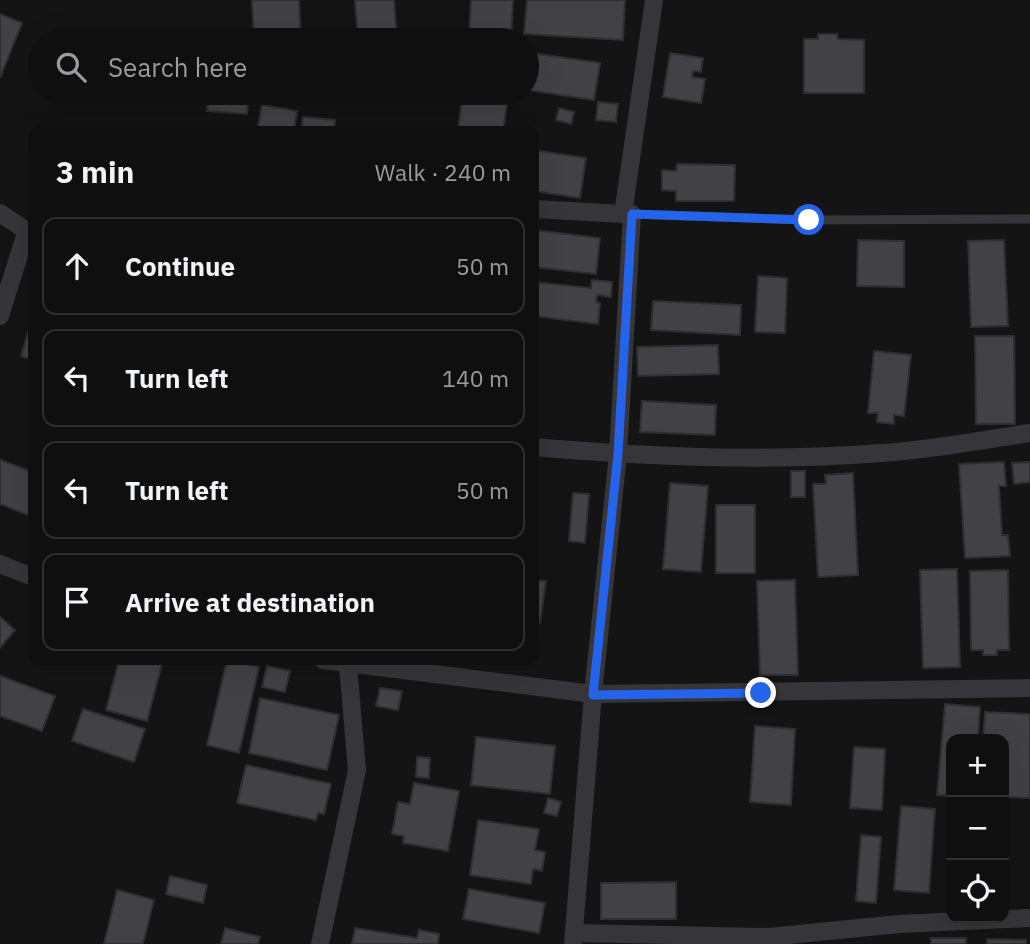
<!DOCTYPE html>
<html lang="en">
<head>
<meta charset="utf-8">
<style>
  body { margin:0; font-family:"IBM Plex Sans",sans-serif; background:#1d1d1e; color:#f1f3f6 }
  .controls { position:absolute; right:21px; bottom:21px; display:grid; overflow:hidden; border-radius:14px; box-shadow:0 7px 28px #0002 }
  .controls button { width:63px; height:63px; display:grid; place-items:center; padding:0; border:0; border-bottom:2px solid #2f2f30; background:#0f0f10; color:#f1f3f6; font:35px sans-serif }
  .stop { position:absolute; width:21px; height:21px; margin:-16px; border:5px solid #2563eb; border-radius:50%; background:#fff }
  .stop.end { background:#2563eb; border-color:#fff; box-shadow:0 2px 7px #0008 }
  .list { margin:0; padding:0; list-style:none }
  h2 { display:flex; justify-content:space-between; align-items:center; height:91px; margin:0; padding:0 28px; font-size:30px }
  h2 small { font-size:23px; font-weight:400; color:#9b9c9f }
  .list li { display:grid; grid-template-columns:46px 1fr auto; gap:21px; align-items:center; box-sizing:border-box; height:98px; margin:0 14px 14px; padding:0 14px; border:2px solid #2f2f30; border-radius:14px }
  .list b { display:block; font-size:26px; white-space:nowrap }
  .list em { font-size:23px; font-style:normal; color:#9b9c9f }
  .icon { flex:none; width:38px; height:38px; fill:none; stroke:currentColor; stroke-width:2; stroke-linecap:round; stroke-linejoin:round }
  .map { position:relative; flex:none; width:1030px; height:944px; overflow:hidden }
  .search { position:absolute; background:#0f0f10; box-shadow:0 7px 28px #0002; left:28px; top:28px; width:511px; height:77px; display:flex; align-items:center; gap:18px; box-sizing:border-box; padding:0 24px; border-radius:38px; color:#9b9c9f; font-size:26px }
  .panel { position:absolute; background:#0f0f10; box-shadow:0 7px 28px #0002; left:28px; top:126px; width:511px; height:539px; border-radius:14px }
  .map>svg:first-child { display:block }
  .building { fill:#424145; stroke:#2f2e31; stroke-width:2 }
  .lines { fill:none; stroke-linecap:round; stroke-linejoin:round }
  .lane { stroke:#36363a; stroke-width:9 }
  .street { stroke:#36363a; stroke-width:18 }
  .route { stroke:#2563eb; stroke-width:9 }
</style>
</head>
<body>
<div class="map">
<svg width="1030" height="944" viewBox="0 0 1030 944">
  <rect width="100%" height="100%" fill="#141415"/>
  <g class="building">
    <polygon points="252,0 299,0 301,40 254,40"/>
    <polygon points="355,0 394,0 397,40 358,40"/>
    <polygon points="471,0 513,0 511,40 469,40"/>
    <polygon points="527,0 625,0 623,40 524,34"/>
    <polygon points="0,14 22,23 0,78"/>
    <polygon points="818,34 837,34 838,39 864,40 864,93 804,93 804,39 818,39"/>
    <polygon points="532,53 600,63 594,100 527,90"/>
    <polygon points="670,53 703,58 701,72 693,71 692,77 705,79 701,103 663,97"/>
    <polygon points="209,93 249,93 247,114 207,111"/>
    <polygon points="263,93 302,93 302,98 262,97"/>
    <polygon points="462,99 507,104 503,131 458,131"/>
    <polygon points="598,102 618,104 616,122 596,120"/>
    <polygon points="262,105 297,111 294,131 257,131"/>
    <polygon points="559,108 574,112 571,124 556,120"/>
    <polygon points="303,117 335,120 334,131 301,131"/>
    <polygon points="534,150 586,158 580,198 534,191"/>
    <polygon points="677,164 735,165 734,201 676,201 676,191 662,190 662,170 676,171"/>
    <polygon points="534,230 600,238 596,274 534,267"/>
    <polygon points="858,240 904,241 904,287 857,286"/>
    <polygon points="1004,240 1008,326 971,327 968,241"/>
    <polygon points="758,276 787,278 785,333 755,332"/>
    <polygon points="592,280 612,282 611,297 597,295 596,302 600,303 598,324 534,316 534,282 591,288"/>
    <polygon points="653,301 741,305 740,335 651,330"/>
    <polygon points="33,315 33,360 21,356"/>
    <polygon points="975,336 1014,336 1015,424 976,424"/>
    <polygon points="718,345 719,374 638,376 637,347"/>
    <polygon points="874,351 911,355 904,416 894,415 894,424 877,422 878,413 868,413"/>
    <polygon points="642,401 716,405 715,435 640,432"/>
    <polygon points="0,460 33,472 33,517 0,504"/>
    <polygon points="1004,462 1006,486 999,486 1002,535 1008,535 1010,556 965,558 959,464"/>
    <polygon points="1030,462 1030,482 1014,484 1012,463"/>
    <rect x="791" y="471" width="14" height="26"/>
    <polygon points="853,473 858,575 818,577 813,484 826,484 825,475"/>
    <polygon points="670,483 708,486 701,572 663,569"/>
    <polygon points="573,493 589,494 585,543 569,541"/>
    <rect x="716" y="505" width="39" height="68"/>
    <polygon points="957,569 960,667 923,668 920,570"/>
    <polygon points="1008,570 1009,650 997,650 997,655 983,655 983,650 971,650 970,571"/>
    <polygon points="534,580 546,581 540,623 534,622"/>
    <polygon points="795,580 798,675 760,675 757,581"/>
    <polygon points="0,617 15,630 0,648"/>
    <polygon points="119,660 163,660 147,721 106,710"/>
    <polygon points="227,660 259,667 239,753 207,745"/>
    <polygon points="267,666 290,671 285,692 262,687"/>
    <polygon points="0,676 55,696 42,731 0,716"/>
    <polygon points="380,688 402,691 398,710 376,706"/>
    <polygon points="260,698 339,715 327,770 249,753"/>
    <polygon points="945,704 980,707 978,739 951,739 951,796 937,795"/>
    <polygon points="83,709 145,729 134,762 72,741"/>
    <polygon points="985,712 1030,714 1030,798 1004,797 1004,739 983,739"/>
    <polygon points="755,726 795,729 791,805 750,802"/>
    <polygon points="476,737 555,746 550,794 471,785"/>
    <polygon points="854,747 885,749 882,810 850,808"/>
    <polygon points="417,757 430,758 429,778 416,777"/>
    <polygon points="246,765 331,784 324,814 318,813 316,820 237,803"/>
    <polygon points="414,783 459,791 448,851 403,843 404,836 392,834 398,802 410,804"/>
    <polygon points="548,798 561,802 557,816 544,813"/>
    <polygon points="901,806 935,809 929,893 894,890"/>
    <polygon points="478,820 539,829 535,850 545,852 542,871 533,869 531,884 470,875"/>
    <polygon points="861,835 881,837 876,903 856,901"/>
    <polygon points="170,876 207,885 203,903 166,894"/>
    <polygon points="676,882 676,919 601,919 601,883"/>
    <polygon points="469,889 545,903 539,933 463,919"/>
    <polygon points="117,890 154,900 143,944 104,944"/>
    <polygon points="225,928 260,937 258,944 221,944"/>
    <polygon points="355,928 417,938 419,930 439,934 438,944 352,944"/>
    <rect x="931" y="938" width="35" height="6"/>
    <polygon points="987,939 1026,940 1026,944 987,944"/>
  </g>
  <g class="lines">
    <polyline class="lane" points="632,214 809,220 1030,219"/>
    <g class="street">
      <polyline points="534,209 623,214"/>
      <polyline points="0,213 24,229 25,236 0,316"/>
      <path d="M534 447C650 457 765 462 881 453 931 450 981 440 1030 433"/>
      <polyline points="0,564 33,577"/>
      <polyline points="323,660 593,694 1030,688"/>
      <polyline points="574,933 769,937 899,924 1030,918"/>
      <polyline points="320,944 357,770 348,665"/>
      <polyline points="573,944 593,694 618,454 632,214 623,214 654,0"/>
    </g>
  </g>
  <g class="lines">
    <polyline class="route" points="761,693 593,695 618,454 632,214 809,220"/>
  </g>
</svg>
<div class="controls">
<button>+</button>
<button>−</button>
<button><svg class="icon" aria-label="locate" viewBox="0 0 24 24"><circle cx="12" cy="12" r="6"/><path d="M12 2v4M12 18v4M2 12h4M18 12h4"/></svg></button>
</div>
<div class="stop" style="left:809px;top:220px"></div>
<div class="stop end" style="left:761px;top:693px"></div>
<div class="search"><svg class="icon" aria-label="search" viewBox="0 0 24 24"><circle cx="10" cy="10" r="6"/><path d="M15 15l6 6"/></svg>Search here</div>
<section class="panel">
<h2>3 min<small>Walk · 240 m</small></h2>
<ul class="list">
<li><svg class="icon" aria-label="ahead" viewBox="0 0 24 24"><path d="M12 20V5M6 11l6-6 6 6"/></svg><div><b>Continue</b></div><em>50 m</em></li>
<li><svg class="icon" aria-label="left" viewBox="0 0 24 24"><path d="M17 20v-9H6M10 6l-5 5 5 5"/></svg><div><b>Turn left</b></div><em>140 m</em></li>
<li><svg class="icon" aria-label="left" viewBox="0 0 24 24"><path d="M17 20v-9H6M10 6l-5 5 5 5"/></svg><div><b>Turn left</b></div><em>50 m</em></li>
<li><svg class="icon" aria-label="arrive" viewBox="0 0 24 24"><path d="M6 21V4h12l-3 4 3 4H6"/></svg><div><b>Arrive at destination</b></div></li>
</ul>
</section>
</div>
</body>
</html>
